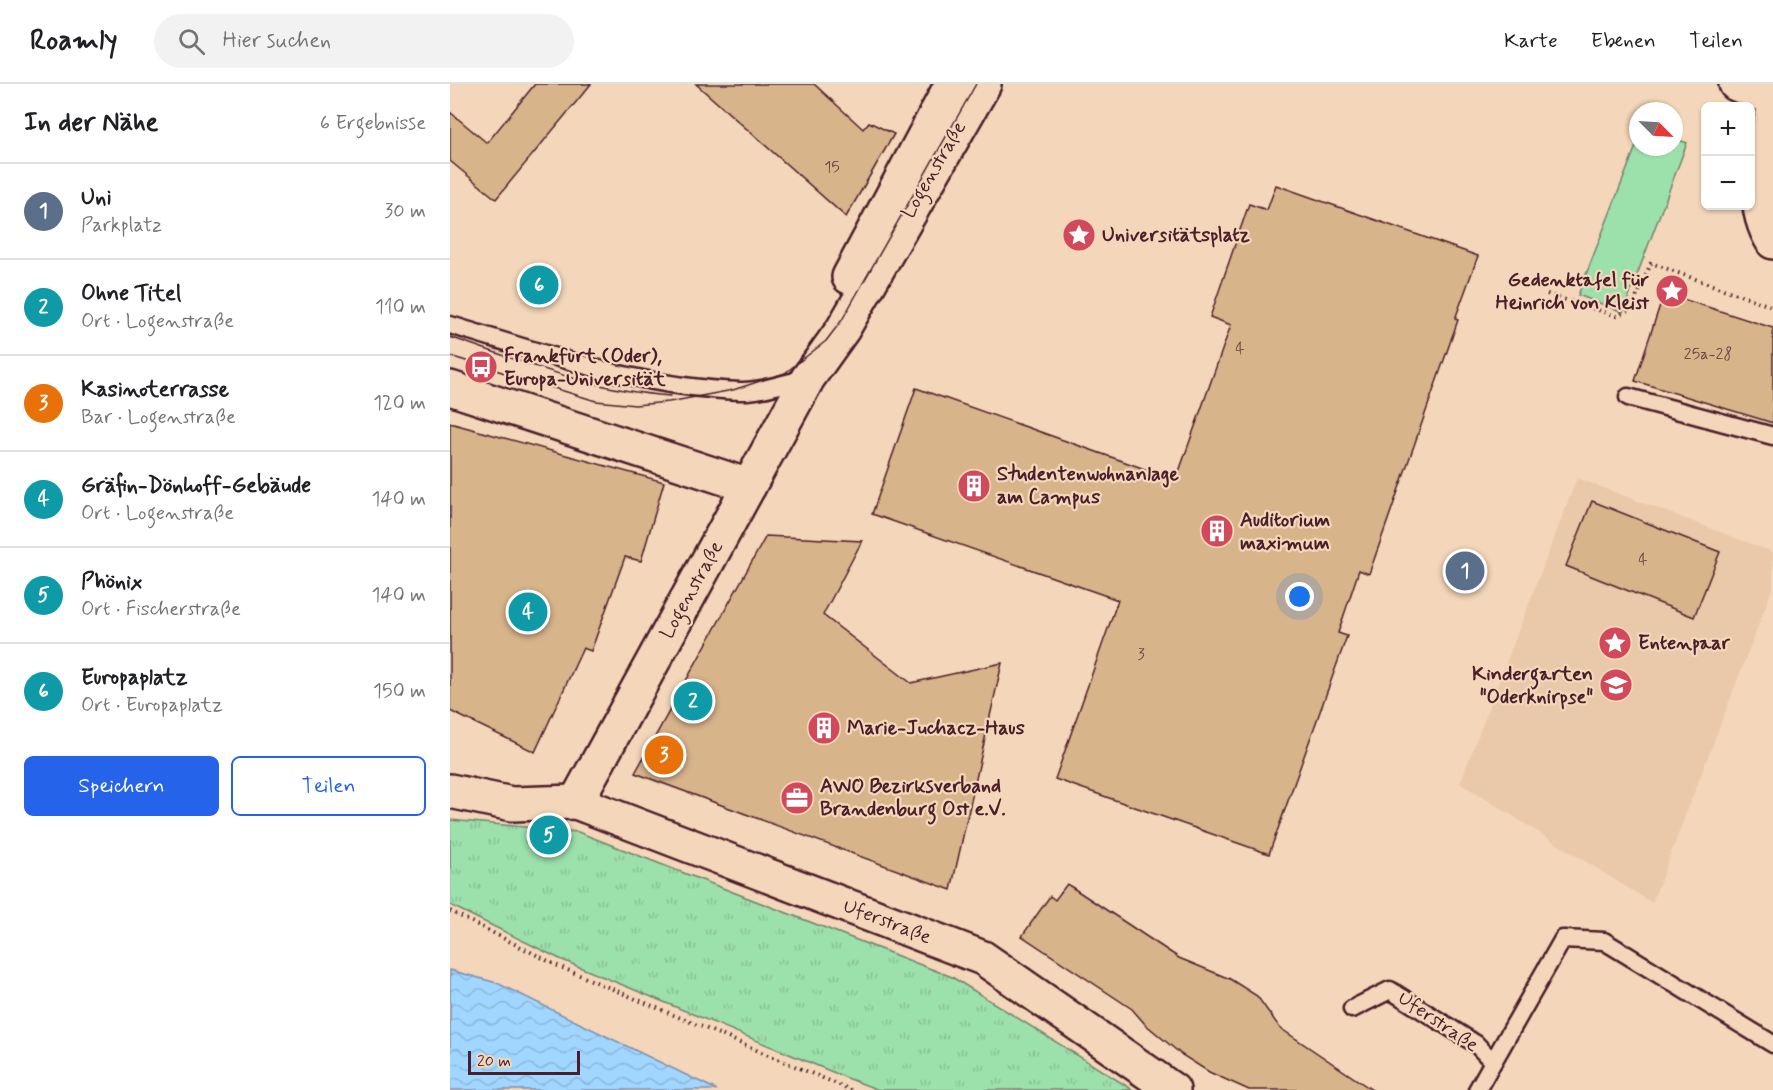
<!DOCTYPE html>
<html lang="de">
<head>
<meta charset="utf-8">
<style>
  body { margin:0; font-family:Mynerve,sans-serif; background:#f2f2f2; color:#202124 }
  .controls { position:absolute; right:18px; top:18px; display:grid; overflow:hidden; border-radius:9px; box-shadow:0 2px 4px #0004 }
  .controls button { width:54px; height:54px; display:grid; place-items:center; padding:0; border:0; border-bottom:2px solid #e0e0e0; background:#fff; color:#202124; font:30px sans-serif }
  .compass { position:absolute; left:1179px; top:18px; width:54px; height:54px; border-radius:50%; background:#fff; box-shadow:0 2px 4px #0004; rotate:114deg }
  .scale { position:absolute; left:18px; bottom:15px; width:112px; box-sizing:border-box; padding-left:6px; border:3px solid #4a1f2b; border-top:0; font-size:16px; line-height:21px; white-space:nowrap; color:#4a1f2b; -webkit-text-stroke:4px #f4d7ba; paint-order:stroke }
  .you { position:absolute; left:850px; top:513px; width:21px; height:21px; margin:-15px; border:4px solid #fff; border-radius:50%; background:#1a73e8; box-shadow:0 0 0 9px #1a73e833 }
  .badge { display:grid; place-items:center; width:39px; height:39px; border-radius:50%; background:#2563eb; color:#fff; font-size:20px; font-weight:700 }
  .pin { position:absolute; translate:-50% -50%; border:3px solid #fff; box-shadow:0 2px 6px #0006 }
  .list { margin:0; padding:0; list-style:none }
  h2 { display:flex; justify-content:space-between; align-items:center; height:78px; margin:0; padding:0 24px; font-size:26px }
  h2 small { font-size:20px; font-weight:400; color:#757577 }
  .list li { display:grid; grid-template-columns:39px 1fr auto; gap:18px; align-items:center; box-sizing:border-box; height:96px; padding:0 24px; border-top:2px solid #e0e0e0 }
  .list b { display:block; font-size:22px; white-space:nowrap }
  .list p { margin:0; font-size:20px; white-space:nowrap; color:#757577 }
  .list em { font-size:20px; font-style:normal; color:#757577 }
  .actions { display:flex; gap:12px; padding:18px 24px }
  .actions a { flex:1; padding:14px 0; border:2px solid #2563eb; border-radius:9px; text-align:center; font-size:21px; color:#2563eb }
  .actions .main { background:#2563eb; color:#fff }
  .icon { flex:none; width:33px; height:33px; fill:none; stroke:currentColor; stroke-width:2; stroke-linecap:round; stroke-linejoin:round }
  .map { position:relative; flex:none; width:1323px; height:1006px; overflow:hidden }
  header { display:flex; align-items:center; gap:36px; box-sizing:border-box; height:84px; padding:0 30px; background:#fff; border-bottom:2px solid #e0e0e0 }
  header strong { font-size:28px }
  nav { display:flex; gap:33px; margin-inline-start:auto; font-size:21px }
  .search { width:420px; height:54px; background:#f2f2f2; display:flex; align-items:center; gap:15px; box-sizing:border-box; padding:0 21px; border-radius:33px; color:#757577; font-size:22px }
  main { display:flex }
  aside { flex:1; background:#fff }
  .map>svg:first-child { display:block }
  .built { fill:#e9c9a9 }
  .grass { fill:url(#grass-tufts); stroke:#73806c; stroke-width:1.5 }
  .green { fill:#9ce0ac; stroke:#73806c; stroke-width:1.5 }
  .water { fill:url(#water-waves); stroke:#7e8daa; stroke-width:1.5 }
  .building { fill:#d8b48b; stroke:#4a1f2b; stroke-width:1.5 }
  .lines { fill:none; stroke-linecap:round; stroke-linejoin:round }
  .lane-casing { stroke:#4a1f2b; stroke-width:21 }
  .street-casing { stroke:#4a1f2b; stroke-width:38 }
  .path { stroke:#4a1f2b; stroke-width:4; stroke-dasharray:1.5 4.5; stroke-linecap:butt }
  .lane { stroke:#f4d7ba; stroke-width:16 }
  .street { stroke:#f4d7ba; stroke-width:33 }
  .tram { stroke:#4a1f2b; stroke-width:1.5 }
  .labels { text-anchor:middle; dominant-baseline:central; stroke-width:4.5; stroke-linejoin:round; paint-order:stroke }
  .number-label { font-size:16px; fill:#6e4443 }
  .street-label { font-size:20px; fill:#4a1f2b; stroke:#f4d7ba }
  .poi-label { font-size:20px; font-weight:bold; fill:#4a1f2b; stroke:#f4d7ba; text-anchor:start }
</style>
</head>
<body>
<header>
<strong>Roamly</strong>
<div class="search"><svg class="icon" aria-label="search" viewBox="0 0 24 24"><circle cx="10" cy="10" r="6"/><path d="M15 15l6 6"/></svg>Hier suchen</div>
<nav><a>Karte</a><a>Ebenen</a><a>Teilen</a></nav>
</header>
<main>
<aside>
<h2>In der Nähe<small>6 Ergebnisse</small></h2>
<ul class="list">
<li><span class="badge" style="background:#5c6f8a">1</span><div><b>Uni</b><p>Parkplatz</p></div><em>30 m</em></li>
<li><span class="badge" style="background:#0f9aa8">2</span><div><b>Ohne Titel</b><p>Ort · Logenstraße</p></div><em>110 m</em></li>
<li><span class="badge" style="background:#e8710a">3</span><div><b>Kasinoterrasse</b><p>Bar · Logenstraße</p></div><em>120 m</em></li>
<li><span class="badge" style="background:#0f9aa8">4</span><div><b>Gräfin-Dönhoff-Gebäude</b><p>Ort · Logenstraße</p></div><em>140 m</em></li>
<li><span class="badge" style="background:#0f9aa8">5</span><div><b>Phönix</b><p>Ort · Fischerstraße</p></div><em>140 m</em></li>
<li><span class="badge" style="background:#0f9aa8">6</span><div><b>Europaplatz</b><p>Ort · Europaplatz</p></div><em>150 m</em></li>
</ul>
<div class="actions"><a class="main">Speichern</a><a>Teilen</a></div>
</aside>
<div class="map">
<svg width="1323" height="1006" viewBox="0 0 1323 1006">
  <defs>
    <pattern id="grass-tufts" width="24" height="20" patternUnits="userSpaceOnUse" patternTransform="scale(1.5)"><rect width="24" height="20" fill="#9ce0ac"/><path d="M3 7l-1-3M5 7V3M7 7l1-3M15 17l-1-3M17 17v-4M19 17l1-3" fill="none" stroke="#88c094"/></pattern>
    <pattern id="water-waves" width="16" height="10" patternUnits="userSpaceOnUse" patternTransform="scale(1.5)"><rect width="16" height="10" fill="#a0d6ff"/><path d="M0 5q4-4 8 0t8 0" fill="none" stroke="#8bb7db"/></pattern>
  </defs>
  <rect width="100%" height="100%" fill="#f4d7ba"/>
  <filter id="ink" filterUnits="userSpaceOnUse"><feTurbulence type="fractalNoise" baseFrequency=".0167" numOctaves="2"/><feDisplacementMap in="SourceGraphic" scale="12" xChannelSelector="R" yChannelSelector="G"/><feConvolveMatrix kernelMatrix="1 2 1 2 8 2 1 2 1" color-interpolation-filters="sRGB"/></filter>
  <g filter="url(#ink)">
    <polygon class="built" points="1127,394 1323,468 1323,503 1202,819 1010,699"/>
    <polygon class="grass" points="0,736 128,748 502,893 683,1006 429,1006 397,994 110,875 0,821"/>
    <polygon class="green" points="1224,54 1237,59 1173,228 1128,211 1188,57 1188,63 1224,63"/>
    <polygon class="water" points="0,886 47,899 267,1006 0,1006"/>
    <g class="building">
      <polygon points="85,0 141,0 46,115 0,77 0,28 37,59"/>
      <polygon points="246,0 364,0 413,45 419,38 444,50 396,133"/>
      <polygon points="826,101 1028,172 1005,235 1008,236 919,490 909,486 888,549 897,552 819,770 605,695 668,516 422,430 466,304 726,396 781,241 760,233 799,120 817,126"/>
      <polygon points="1214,209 1323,244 1323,339 1185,297"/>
      <polygon points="0,339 214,398 191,477 175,473 141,567 133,564 85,668 0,627"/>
      <polygon points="1142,417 1270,468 1244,533 1116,482"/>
      <polygon points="316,452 412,457 373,531 461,599 552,579 501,806 185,689"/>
      <polygon points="617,800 729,874 780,895 807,912 830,944 922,1006 799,1006 759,988 732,971 695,940 682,925 572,852 600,812 605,816"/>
    </g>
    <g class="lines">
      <g class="lane-casing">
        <g id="lane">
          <path d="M0 241C98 270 186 303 290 307 311 308 337 298 358 294"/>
          <polyline points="1178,313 1323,352"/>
          <polyline points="902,925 940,906 1026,960 1043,978"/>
          <polyline points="1027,1006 1113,855 1154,857 1323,960"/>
        </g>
      </g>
      <g class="street-casing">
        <g id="street">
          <polyline points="1286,0 1323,14"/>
          <path d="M1323 29C1311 71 1298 118 1323 158"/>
          <polyline points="399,193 502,0"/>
          <polyline points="0,304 299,402"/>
          <polyline points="0,707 62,720 126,718 533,874 723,1006"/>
          <polyline points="126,718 358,294 393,245 534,0"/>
        </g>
      </g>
      <g class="path">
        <polyline points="1097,210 1167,232 1182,224 1201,179 1323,223"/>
        <polyline points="0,827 108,882 401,1006"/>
      </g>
      <use href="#lane" class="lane"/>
      <use href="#street" class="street"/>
      <g class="tram">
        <path d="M0 253C71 277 144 307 220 312"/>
        <polyline points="0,272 146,317 185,321 219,318 283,306 335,289 376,257 392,236 526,0"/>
      </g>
    </g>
  </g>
  <defs>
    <g id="sight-disc" transform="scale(1.725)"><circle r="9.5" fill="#d1495b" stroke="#f4d7ba"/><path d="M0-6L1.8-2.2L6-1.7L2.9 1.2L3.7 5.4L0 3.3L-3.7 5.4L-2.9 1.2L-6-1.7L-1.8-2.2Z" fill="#fff"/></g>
    <g id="bus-disc" transform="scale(1.725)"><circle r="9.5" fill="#d1495b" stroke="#f4d7ba"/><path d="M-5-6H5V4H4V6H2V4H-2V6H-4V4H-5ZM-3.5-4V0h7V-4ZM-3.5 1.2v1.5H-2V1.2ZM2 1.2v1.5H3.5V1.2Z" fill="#fff"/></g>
    <g id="building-disc" transform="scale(1.725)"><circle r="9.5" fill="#d1495b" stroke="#f4d7ba"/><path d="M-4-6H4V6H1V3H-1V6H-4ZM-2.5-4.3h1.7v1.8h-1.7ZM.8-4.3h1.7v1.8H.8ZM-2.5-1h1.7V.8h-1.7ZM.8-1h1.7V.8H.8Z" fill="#fff"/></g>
    <g id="school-disc" transform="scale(1.725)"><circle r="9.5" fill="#d1495b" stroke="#f4d7ba"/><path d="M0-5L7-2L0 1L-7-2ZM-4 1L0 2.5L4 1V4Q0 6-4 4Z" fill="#fff"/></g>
    <g id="office-disc" transform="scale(1.725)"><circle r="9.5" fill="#d1495b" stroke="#f4d7ba"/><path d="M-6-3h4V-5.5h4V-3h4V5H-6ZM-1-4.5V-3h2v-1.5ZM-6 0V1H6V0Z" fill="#fff"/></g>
  </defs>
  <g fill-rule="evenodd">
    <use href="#sight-disc" x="629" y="151"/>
    <use href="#sight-disc" x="1222" y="207"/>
    <use href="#bus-disc" x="31" y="283"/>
    <use href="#building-disc" x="524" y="402"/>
    <use href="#building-disc" x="767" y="447"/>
    <use href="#sight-disc" x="1165" y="559"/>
    <use href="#school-disc" x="1166" y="601"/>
    <use href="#building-disc" x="374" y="644"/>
    <use href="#office-disc" x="347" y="714"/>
  </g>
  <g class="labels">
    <g class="number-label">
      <text x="382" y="83">15</text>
      <text x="790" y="264">4</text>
      <text x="1258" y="270">25a-28</text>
      <text x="1193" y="475">4</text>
      <text x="691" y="570">3</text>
    </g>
    <g class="street-label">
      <text transform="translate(484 86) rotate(-60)">Logenstraße</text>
      <text transform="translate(242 506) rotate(-61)">Logenstraße</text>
      <text transform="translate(437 838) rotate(21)">Uferstraße</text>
      <text transform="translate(988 938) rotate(34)">Uferstraße</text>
    </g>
    <g class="poi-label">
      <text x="652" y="151">Universitätsplatz</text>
      <text x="1199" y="196" text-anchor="end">Gedenktafel für<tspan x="1199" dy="23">Heinrich von Kleist</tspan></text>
      <text x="54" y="272">Frankfurt (Oder),<tspan x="54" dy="23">Europa-Universität</tspan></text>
      <text x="547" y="390">Studentenwohnanlage<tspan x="547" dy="23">am Campus</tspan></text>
      <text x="790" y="436">Auditorium<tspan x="790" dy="23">maximum</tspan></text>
      <text x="1188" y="559">Entenpaar</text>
      <text x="1143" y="590" text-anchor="end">Kindergarten<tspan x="1143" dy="23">"Oderknirpse"</tspan></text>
      <text x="397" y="644">Marie-Juchacz-Haus</text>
      <text x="370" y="702">AWO Bezirksverband<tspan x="370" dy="23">Brandenburg Ost e.V.</tspan></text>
    </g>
  </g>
</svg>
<div class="controls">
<button>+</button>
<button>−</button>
</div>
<svg class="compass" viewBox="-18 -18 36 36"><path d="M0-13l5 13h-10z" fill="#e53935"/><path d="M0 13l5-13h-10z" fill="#757577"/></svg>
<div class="scale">20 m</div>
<div class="you"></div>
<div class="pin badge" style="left:1015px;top:487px;background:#5c6f8a">1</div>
<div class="pin badge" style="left:243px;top:617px;background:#0f9aa8">2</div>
<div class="pin badge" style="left:214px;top:671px;background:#e8710a">3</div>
<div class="pin badge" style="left:78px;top:528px;background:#0f9aa8">4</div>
<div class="pin badge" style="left:99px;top:751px;background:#0f9aa8">5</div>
<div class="pin badge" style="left:89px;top:201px;background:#0f9aa8">6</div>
</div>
</main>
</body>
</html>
